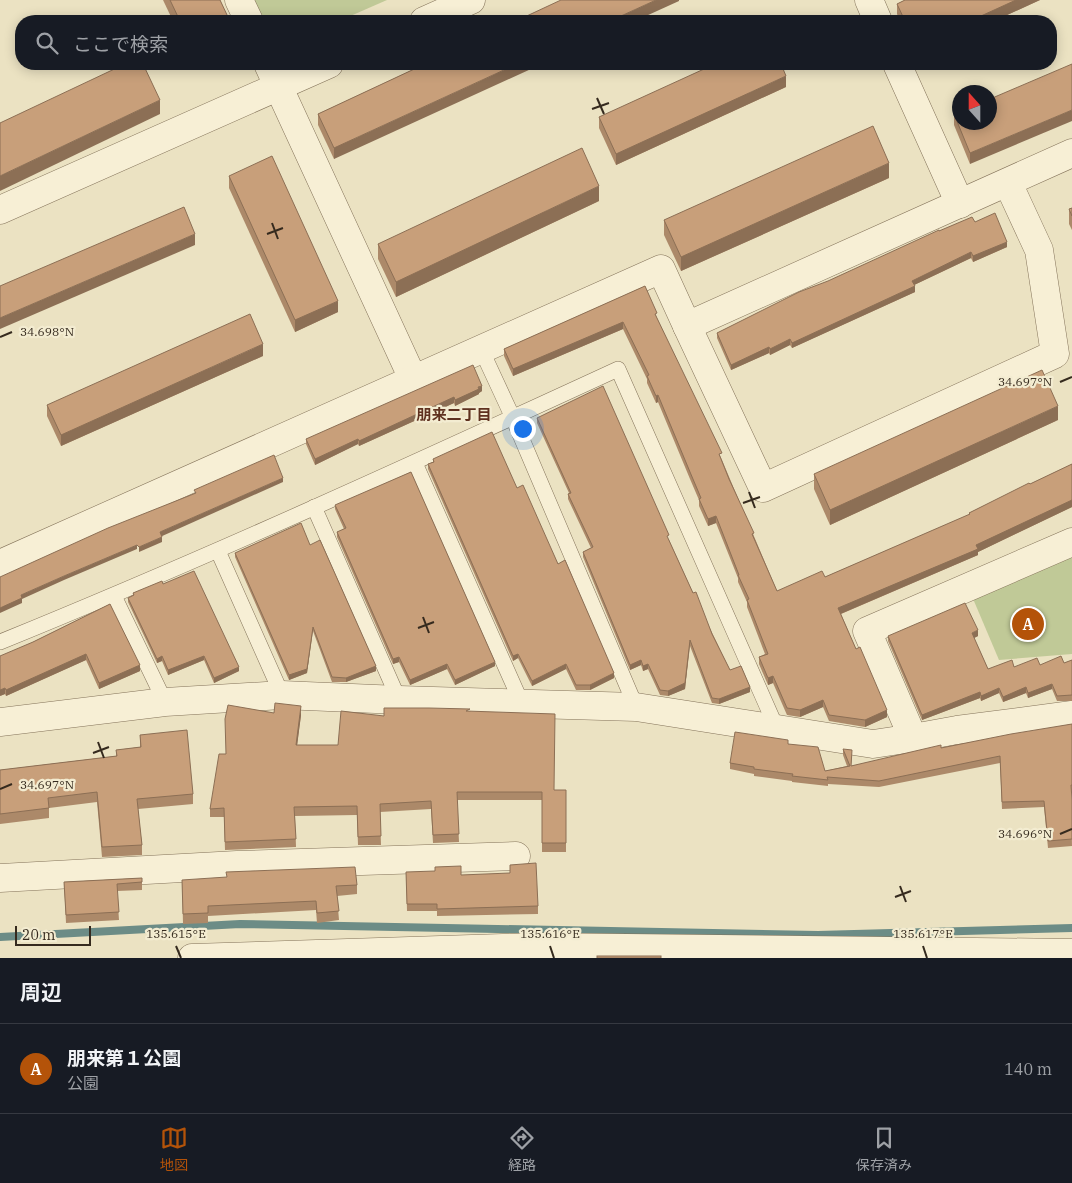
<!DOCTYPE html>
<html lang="ja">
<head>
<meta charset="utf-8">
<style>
  body { margin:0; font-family:"IBM Plex Serif","Noto Sans JP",serif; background:#20242c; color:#f1f3f6 }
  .compass { position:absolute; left:952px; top:85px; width:45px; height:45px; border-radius:50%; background:#171b24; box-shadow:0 2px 12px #0003; rotate:339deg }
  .scale { position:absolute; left:15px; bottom:12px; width:76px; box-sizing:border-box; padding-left:5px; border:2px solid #352a1e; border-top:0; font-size:14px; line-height:18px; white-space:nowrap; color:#352a1e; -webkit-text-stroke:4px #f3ecd1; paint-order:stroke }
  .you { position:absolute; left:522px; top:428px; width:18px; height:18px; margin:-12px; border:4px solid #fff; border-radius:50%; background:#1a73e8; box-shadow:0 0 0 8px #1a73e833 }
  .badge { display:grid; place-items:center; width:32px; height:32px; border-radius:50%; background:#b45309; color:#fff; font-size:16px; font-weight:700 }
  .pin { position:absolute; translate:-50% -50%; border:2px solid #fff; box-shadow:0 1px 5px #0006 }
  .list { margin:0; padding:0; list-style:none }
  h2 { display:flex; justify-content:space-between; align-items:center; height:65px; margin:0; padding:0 20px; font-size:21px }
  h2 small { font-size:16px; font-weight:400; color:#9ea1a6 }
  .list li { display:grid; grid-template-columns:32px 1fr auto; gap:15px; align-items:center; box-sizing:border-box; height:90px; padding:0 20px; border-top:1px solid #363941 }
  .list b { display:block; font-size:19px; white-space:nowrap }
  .list p { margin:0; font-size:16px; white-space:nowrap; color:#9ea1a6 }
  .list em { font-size:16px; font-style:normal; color:#9ea1a6 }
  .icon { flex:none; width:28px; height:28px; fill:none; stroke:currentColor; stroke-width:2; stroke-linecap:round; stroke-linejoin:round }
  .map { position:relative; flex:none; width:1072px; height:958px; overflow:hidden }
  .search { position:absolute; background:#171b24; box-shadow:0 2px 12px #0003; left:15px; right:15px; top:15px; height:55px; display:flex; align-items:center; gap:12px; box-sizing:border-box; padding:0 18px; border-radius:20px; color:#9ea1a6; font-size:19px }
  .sheet { height:155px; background:#171b24 }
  nav { display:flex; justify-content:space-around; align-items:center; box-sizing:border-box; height:70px; border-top:1px solid #363941; background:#171b24; font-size:14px; color:#9ea1a6 }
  nav a { display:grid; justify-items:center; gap:2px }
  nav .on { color:#b45309 }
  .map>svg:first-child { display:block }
  .green { fill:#c0c997 }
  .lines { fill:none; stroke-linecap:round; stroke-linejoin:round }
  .stream { stroke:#6c8c86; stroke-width:8 }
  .service-casing { stroke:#84735a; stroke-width:16 }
  .minor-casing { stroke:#84735a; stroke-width:29 }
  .tertiary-casing { stroke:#84735a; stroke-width:29 }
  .service { stroke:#f7efd5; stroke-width:15 }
  .minor { stroke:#f7efd5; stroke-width:28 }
  .tertiary { stroke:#f7efd5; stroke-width:28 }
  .wall { fill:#ac8969 }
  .shaded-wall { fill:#8c6f55 }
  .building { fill:#c89f7a; stroke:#8c6f55 }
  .ticks { fill:none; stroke:#352a1e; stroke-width:2 }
  .labels { text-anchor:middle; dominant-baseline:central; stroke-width:4.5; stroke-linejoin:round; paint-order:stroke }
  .neighbourhood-label { font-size:15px; font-weight:bold; fill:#5f311f; stroke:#f3ecd1 }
  .ticks-label { font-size:12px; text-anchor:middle; fill:#352a1e; stroke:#f3ecd1; stroke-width:4.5; stroke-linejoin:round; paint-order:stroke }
</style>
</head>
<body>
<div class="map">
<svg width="1072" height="958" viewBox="0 0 1072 958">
  <rect width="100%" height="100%" fill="#ebe2c2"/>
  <g class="green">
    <polygon points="253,0 387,0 339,21 262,21"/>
    <polygon points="1072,550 1072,654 999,660 971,594"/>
  </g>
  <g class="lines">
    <polyline class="stream" points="0,937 240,924 818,935 1072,928"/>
    <g class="service-casing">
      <g id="service">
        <polyline points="481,349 513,418 636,707"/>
        <polyline points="415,463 522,704"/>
        <polyline points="314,507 399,700"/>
        <polyline points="218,551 282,695"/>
        <polyline points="114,596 165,702"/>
        <path d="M0 642C209 557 414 463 618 369L777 729"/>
      </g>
    </g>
    <g class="minor-casing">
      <g id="minor">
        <polyline points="239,0 249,21"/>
        <polyline points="869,0 878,21"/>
        <polyline points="424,21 471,0"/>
        <polyline points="268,64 413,379"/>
        <polyline points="897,64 960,204"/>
        <polyline points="0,210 329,64"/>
        <polyline points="687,326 763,488 1055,354 1039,250 1008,183"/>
        <polyline points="0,564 661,269 687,326 1072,153"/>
        <polyline points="0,722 165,702 282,695 399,700 636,707 873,744 913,738 957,730 1072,715"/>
        <polyline points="913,738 867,631 1072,542"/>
        <polyline points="0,878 237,865 516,856"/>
      </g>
    </g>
    <g class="tertiary-casing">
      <polyline id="tertiary" points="192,958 536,947 1072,953"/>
    </g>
    <use href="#service" class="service"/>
    <use href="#minor" class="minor"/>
    <use href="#tertiary" class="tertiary"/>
  </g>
  <g class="wall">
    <polygon points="163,0 220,0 228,21 173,21"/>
    <polygon points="905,0 1040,0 994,21 900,21 897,14 897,4"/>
    <polygon points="425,64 334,159 318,125 318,114"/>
    <polygon points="786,87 616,165 599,128 599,117"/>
    <polygon points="954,114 990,122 970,164 954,125"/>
    <polygon points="229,176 338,312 295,332 229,188"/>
    <polygon points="889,178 681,271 664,235 664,220"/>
    <polygon points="599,201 396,297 378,259 378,244"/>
    <polygon points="1072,208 1072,230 1069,224 1069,209"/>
    <polygon points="975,222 1007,247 973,262 971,258 914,285 915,292 792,348 790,345 770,355 769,353 731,370 717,338 717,333 939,231"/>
    <polygon points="645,286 657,318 722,460 777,591 825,577 969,515 969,513 1072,464 1072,507 978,552 978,555 841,614 856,649 887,717 865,727 829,721 823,707 800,717 787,715 773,683 768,685 759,664 759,657 765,654 747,607 747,602 738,582 738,578 716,523 708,526 699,506 699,500 690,479 658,402 656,403 647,383 647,379 623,329 513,376 504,356 504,349"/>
    <polygon points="263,356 61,446 47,416 47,405"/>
    <polygon points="482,386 482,391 479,393 479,394 455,406 454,403 359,446 358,444 315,465 306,444 306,439"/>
    <polygon points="537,418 669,540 693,593 730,670 750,692 719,704 712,703 690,646 685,689 668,696 660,695 648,669 643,671 641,665 630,670 583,557 583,552 591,548 568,499 568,494 569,493 537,423"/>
    <polygon points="1058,420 830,525 814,489 814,474"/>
    <polygon points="433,459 517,488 558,564 614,678 590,690 576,690 566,669 532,686 518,658 513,661 428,469 428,464 433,462"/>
    <polygon points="335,505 495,666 455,685 447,669 410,685 399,662 393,664 337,537 337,532 344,529 335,509"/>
    <polygon points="310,545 376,671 346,682 332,682 313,631 307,673 289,680 235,557 235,553"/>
    <polygon points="163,584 239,671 214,683 204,660 168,675 162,661 157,663 128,602 128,598 133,595 133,593"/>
    <polygon points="110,604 140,671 99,689 86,660 6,696 5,694 0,696 33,642"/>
    <polygon points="888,636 978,636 974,638 988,669 1064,663 1072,660 1072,701 1057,701 1052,689 1028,698 1026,693 1003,702 999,693 981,701 980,698 922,720 888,641"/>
    <polygon points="470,711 554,790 566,790 566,852 542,852 542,800 457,800 459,842 433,843 431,809 380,812 381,845 358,845 357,815 295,816 296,847 225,850 224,817 210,817 210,809 226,754 274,713 301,715 297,745 338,745 384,716"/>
    <polygon points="1072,724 1072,792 1071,792 1072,846 1048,848 1044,807 1002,809 1000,763 879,787 828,784 828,786 792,782 792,781 754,776 754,774 730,769 730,763 788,744 825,771 847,766 843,755 843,749 852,757 851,766 941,748"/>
    <polygon points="140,735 193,794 193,804 138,809 142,845 142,855 102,857 97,802 49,808 49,818 0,824 0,770 116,756 116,750 140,747"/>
    <polygon points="406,872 538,906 538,914 437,916 437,911 407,911"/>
    <polygon points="142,878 142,890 117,891 119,920 66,923 64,882"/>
    <polygon points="182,880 357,885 357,894 337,896 339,920 317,923 316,910 208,916 208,923 183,924"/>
  </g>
  <g class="shaded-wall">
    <polygon points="656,0 679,0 679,1 635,21 610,21"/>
    <polygon points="1016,0 1040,0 994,21 970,21"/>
    <polygon points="228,17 228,21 220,21"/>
    <polygon points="517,64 542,64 334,159 334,148"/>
    <polygon points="786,76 786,87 616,165 616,154"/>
    <polygon points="160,100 160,114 0,191 0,176"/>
    <polygon points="1072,110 1072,121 970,164 970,153"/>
    <polygon points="889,163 889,178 681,271 681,257"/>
    <polygon points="599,186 599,201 396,297 396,282"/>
    <polygon points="195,234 195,245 0,329 0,318"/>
    <polygon points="1007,242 1007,247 973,262 973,256"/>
    <polygon points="971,252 971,258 912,286 912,281"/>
    <polygon points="915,286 915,292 792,348 792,343"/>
    <polygon points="338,301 338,312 295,332 295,320"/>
    <polygon points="623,322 623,329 513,376 513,369"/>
    <polygon points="790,339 790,345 770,355 770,349"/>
    <polygon points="263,344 263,356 61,446 61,435"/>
    <polygon points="769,347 769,353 731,370 731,365"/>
    <polygon points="482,386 482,391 479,393 479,394 455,406 455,400"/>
    <polygon points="658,395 658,402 656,403 656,396"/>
    <polygon points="454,397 454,403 359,446 359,441"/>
    <polygon points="1058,406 1058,420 830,525 830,510"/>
    <polygon points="358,439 358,444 315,465 315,459"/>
    <polygon points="283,478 283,482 160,537 160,532"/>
    <polygon points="1072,500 1072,507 978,552 978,555 838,615 838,608"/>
    <polygon points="716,516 716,523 708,526 708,519"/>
    <polygon points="162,537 162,542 139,552 139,547"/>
    <polygon points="137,545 137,549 64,580 22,599 22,603 0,613 0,608 21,595 64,576"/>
    <polygon points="313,627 307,673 289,680 289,675"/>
    <polygon points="978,630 978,636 972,639 972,633"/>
    <polygon points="690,640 685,689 668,696 668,691"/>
    <polygon points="86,654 86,660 6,696 6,690"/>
    <polygon points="518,654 518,658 513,661 513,656"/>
    <polygon points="162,656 162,661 157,663 157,659"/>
    <polygon points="204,656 204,660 168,675 168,670"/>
    <polygon points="399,657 399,662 393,664 393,659"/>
    <polygon points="641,660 641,665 630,670 630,665"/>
    <polygon points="495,662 495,666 455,685 455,680"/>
    <polygon points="447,664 447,669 410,685 410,680"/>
    <polygon points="566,664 566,669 532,686 532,681"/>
    <polygon points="648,664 648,669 643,671 643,666"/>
    <polygon points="140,665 140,671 99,689 99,683"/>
    <polygon points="376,666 376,671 346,682 346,678"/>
    <polygon points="239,667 239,671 214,683 214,678"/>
    <polygon points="614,673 614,678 590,690 590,685"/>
    <polygon points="773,676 773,683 768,685 768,678"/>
    <polygon points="1052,684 1052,689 1028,698 1028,693"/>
    <polygon points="750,687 750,692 719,704 719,699"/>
    <polygon points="1026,687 1026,693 1003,702 1003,697"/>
    <polygon points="5,688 5,694 0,696 0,690"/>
    <polygon points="999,688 999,693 981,701 981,696"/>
    <polygon points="980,692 980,698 922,720 922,715"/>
    <polygon points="823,700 823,707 800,717 800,710"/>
    <polygon points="301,706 301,715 296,754 296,745"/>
    <polygon points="887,710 887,717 865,727 865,720"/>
  </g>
  <g class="building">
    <polygon points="170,0 220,0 228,17 220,21 180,21"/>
    <polygon points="561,0 656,0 610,21 516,21"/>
    <polygon points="905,0 1016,0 970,21 905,21 897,4"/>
    <polygon points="125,64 143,64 160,100 0,176 0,123"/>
    <polygon points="425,64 517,64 334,148 318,114"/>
    <polygon points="715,64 781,64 786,76 616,154 599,117"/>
    <polygon points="1072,64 1072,110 970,153 954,114 960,111 960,122 990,122 990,99"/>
    <polygon points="873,126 889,163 681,257 664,220"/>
    <polygon points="582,148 599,186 396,282 378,244"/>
    <polygon points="272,156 338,301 295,320 229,176"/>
    <polygon points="184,207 195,234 0,318 0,286"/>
    <polygon points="1072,208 1072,216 1069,209"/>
    <polygon points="995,213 1007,242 973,256 971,252 912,281 915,286 792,343 790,339 770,349 769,347 731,365 717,333 799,292 828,281 939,230 939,231 972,217 975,222"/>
    <polygon points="645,286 657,313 655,314 722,453 719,454 729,479 754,533 752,534 777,591 822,571 825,577 970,514 969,513 1029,483 1030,484 1072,464 1072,500 976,545 978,549 838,608 856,649 860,647 887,710 865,720 829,715 823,700 800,710 787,708 773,676 768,678 759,657 768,654 747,600 749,599 738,575 739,575 716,516 708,519 699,499 701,498 690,472 658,395 656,396 647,376 649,375 623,322 513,369 504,349"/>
    <polygon points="250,314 263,344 61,435 47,405"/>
    <polygon points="473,365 482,386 478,387 479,389 455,400 454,397 359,441 358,439 315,459 306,439"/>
    <polygon points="1042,370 1058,406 830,510 814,474"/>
    <polygon points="603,386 669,535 667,536 693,593 696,592 712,634 730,670 741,666 750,687 719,699 712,698 690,640 685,683 668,691 660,690 648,664 643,666 641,660 630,665 583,552 593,547 568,494 571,493 537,418"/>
    <polygon points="492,432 517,488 523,485 558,564 565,560 614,673 590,685 576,685 566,664 532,681 518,654 513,656 428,464 434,462 433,459"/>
    <polygon points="274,455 283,478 160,532 162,537 139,547 137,545 64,576 21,595 22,598 0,608 0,577 108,528 196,493 194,490"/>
    <polygon points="411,472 495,662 455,680 447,664 410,680 399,657 393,659 337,532 346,528 335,505"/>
    <polygon points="301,523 310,545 320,540 376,666 346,678 332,677 313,627 307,669 289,675 235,553"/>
    <polygon points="194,571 239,667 214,678 204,656 168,670 162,656 157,659 128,598 134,595 133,593 162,581 163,584"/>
    <polygon points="965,603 978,630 972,633 988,669 1012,660 1014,667 1037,658 1040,665 1061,656 1064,663 1072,660 1072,695 1057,696 1052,684 1028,693 1026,687 1003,697 999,688 981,696 980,692 922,715 888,636"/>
    <polygon points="110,604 140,665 99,683 86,654 6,690 5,688 0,690 0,656 33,642"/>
    <polygon points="275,703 301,706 296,745 338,745 341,711 384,716 384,708 429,708 470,709 466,711 555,714 554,790 566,790 566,843 542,843 542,792 457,792 459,834 433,835 431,801 380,804 381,836 358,837 357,806 294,807 296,839 225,842 224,808 210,809 219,754 226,754 225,719 228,705 274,713"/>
    <polygon points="1072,724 1072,785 1071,785 1072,800 1072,839 1048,841 1044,801 1002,802 1000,756 879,781 827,777 828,780 792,776 793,774 754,769 754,767 730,763 735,732 788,740 788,744 818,747 825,771 850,766 843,749 852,750 851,766 941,745 941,748 1011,734"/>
    <polygon points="187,730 193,794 137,799 142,845 102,847 97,792 48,798 49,808 0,814 0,770 117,756 116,750 141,747 140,735"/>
    <polygon points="536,863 538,906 437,909 437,904 407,904 406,872 435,871 435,867 461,866 461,875 510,873 510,865"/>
    <polygon points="355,867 357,885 336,886 339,911 317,913 316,901 208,906 208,913 183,914 182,880 227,877 226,872"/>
    <polygon points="142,878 142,882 117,884 119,912 66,915 64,882"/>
    <rect x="597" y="956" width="64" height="2"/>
  </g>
  <path class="ticks" d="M597 98 604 114M592 109 609 103M272 223 278 239M267 234 283 228M0 337 12 332M1060 382 1072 377M749 492 755 508M743 503 760 497M423 617 429 633M418 628 434 622M98 742 104 758M93 753 109 747M0 789 12 784M1060 834 1072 829M900 886 906 902M895 897 911 891M176 946 181 958M550 946 554 958M923 946 927 958"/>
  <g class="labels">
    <g class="neighbourhood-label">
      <text x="454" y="414">朋来二丁目</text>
    </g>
  </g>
  <g class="ticks-label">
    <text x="47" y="336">34.698°N</text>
    <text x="1025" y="386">34.697°N</text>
    <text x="47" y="789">34.697°N</text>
    <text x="1025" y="838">34.696°N</text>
    <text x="176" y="938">135.615°E</text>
    <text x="550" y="938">135.616°E</text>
    <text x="923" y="938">135.617°E</text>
  </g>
</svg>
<svg class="compass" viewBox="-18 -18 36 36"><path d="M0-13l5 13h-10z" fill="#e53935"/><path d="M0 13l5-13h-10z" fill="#9ea1a6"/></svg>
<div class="scale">20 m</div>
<div class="you"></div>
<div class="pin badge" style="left:1028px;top:624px">A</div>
<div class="search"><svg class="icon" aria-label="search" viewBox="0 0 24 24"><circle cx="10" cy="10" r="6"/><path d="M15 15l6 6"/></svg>ここで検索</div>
</div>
<section class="sheet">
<h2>周辺<small></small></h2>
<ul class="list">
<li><span class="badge">A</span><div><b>朋来第１公園</b><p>公園</p></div><em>140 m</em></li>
</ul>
</section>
<nav>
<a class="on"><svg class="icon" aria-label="map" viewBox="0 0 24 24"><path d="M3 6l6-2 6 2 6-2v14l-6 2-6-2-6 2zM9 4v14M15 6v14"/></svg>地図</a>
<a><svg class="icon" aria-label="directions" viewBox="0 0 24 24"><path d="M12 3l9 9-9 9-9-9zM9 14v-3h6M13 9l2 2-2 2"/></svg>経路</a>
<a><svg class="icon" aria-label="saved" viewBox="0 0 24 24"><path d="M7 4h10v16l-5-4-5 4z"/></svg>保存済み</a>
</nav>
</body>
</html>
